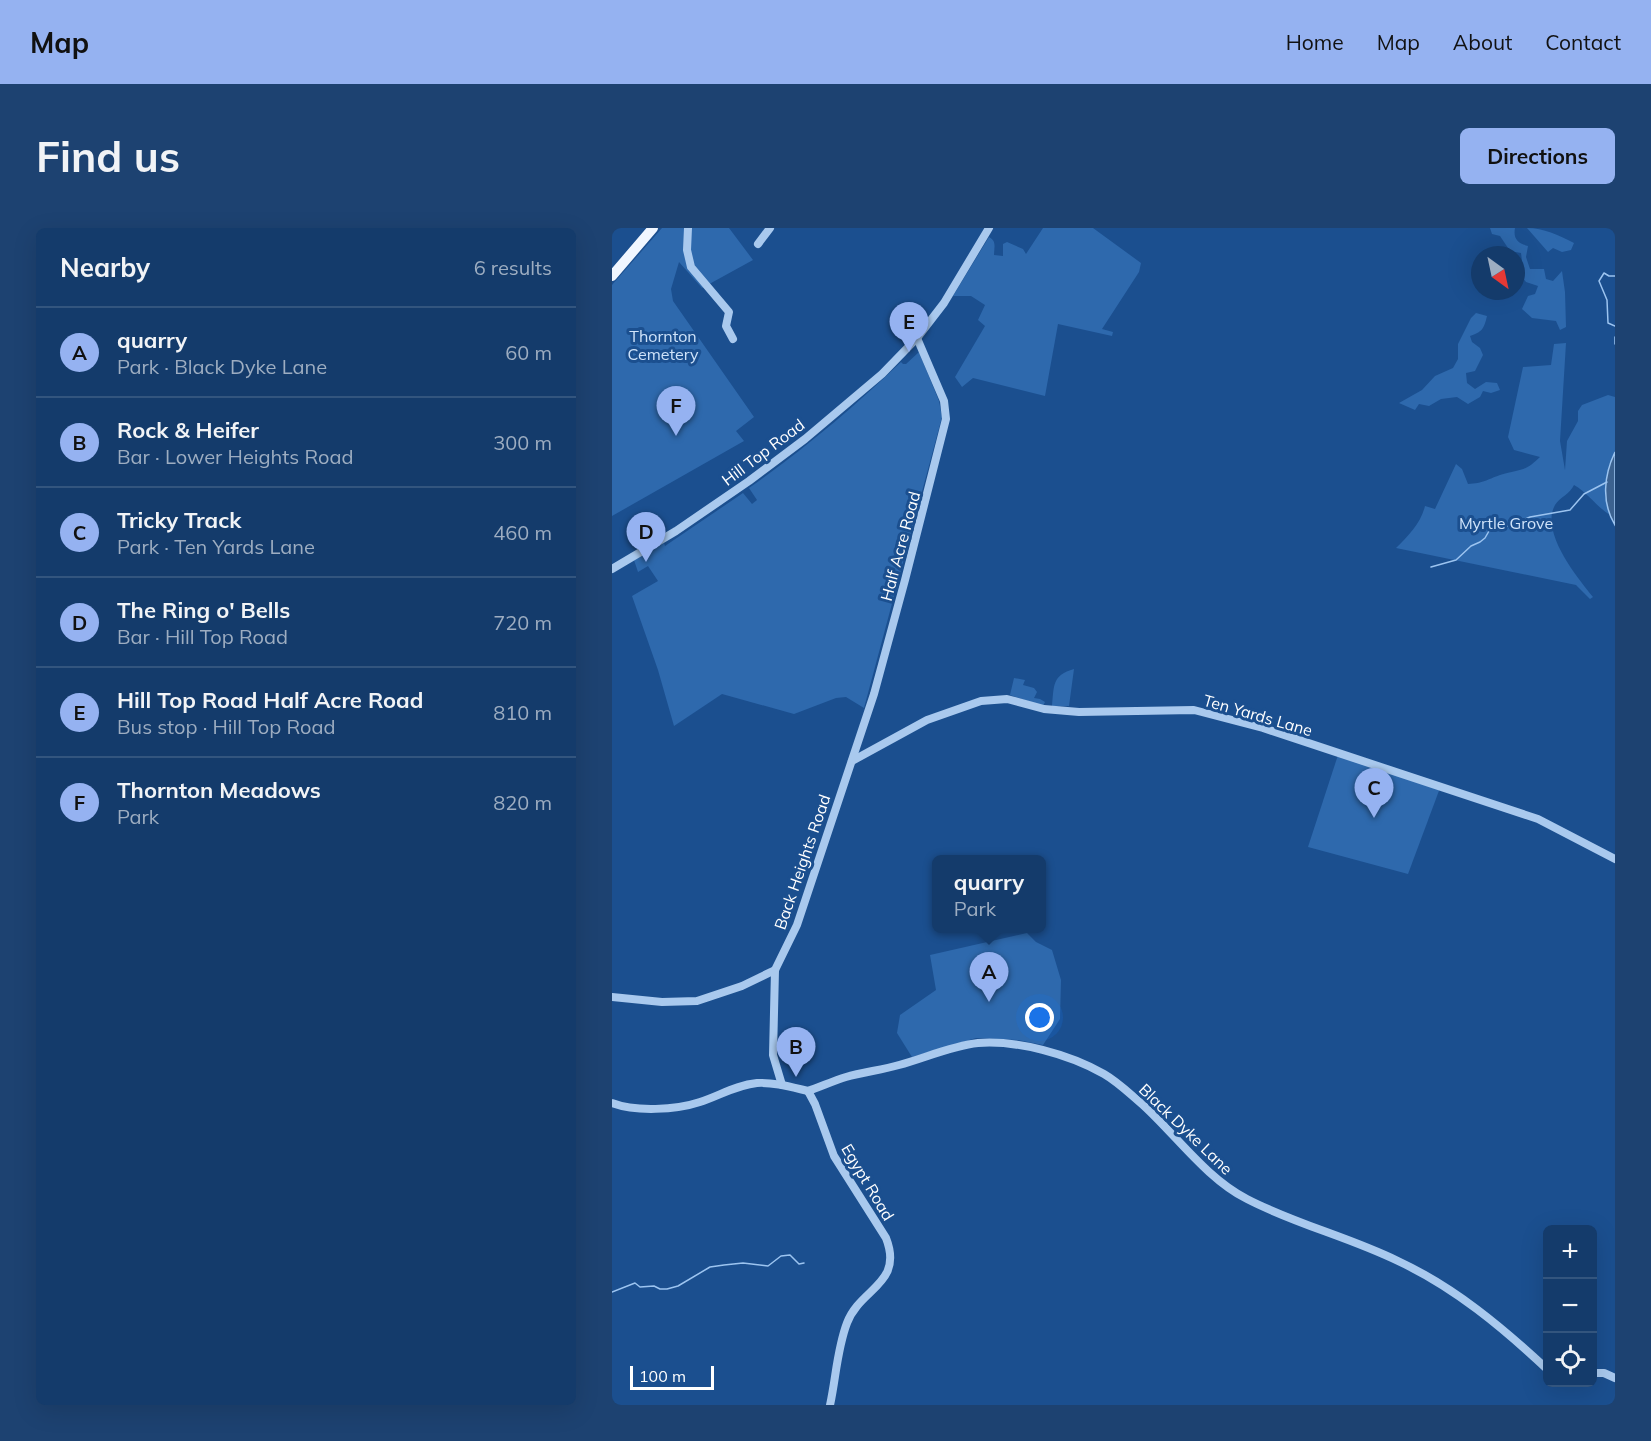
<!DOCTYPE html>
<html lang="en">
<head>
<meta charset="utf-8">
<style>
  body { margin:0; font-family:Mulish,sans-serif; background:#1d4271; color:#f1f3f6 }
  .controls { position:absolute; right:18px; bottom:18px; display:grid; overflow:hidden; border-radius:9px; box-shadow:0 6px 24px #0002 }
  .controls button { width:54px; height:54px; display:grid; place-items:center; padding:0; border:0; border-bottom:2px solid #33557e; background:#143b6b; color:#f1f3f6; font:30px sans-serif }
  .compass { position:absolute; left:859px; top:18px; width:54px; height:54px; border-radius:50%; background:#143b6b; box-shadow:0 6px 24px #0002; rotate:147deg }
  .scale { position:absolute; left:18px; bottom:15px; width:84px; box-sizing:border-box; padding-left:6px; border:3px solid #fff; border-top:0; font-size:16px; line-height:21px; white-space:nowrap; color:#fff; -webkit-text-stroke:4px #1b4f8f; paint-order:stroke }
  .you { position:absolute; left:428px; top:790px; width:21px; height:21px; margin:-15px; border:4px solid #fff; border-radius:50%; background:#1a73e8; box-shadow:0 0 0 9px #1a73e833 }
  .badge { display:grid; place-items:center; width:39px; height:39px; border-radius:50%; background:#95b2f1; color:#111; font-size:20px; font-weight:700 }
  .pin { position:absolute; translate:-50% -50px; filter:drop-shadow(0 2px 3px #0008) }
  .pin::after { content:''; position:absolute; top:32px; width:21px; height:18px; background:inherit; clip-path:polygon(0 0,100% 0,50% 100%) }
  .popup { position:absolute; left:320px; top:627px; width:114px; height:78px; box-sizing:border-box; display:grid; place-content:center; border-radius:9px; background:#143b6b; filter:drop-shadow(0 2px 4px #0005); font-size:20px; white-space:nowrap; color:#9dadc1 }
  .popup b { font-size:22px; color:#f1f3f6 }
  .popup::after { content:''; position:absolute; left:50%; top:100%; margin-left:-12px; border:12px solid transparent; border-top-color:#143b6b }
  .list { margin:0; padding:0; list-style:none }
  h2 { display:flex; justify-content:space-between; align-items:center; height:78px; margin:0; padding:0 24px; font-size:26px }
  h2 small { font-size:20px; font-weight:400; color:#9dadc1 }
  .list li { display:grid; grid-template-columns:39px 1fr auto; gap:18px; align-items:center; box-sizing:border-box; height:90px; padding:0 24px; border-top:2px solid #33557e }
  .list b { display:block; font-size:22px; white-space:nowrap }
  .list p { margin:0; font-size:20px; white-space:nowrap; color:#9dadc1 }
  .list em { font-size:20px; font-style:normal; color:#9dadc1 }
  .icon { flex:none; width:33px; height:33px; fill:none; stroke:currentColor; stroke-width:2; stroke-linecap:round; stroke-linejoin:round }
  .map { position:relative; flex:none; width:1003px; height:1177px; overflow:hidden; border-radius:9px }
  header { display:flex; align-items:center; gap:36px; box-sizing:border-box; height:84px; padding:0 30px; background:#95b2f1; color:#111 }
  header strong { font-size:28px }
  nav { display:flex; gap:33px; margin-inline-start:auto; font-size:21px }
  .intro { display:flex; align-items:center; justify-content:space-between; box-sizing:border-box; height:144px; padding:0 36px }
  h1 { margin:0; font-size:42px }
  .button { padding:15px 27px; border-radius:9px; background:#95b2f1; color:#111; font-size:21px; font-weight:700 }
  main { display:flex; gap:36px; padding:0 36px }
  aside { flex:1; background:#143b6b; border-radius:9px; box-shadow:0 6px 24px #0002 }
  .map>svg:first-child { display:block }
  .green { fill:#2e69ad }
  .water { fill:#3c6290; stroke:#9cc4f0; stroke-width:1.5 }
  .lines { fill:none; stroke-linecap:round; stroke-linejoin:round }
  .stream { stroke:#9cc4f0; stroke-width:1.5 }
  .minor { stroke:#a9c9ee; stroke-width:8 }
  .major { stroke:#f0f6ff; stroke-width:10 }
  .labels { text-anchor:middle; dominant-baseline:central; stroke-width:6; stroke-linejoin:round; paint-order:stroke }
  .park-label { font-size:16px; fill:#cfe3fa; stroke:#1b4f8f }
  .street-label { font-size:16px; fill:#fff; stroke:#1b4f8f }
</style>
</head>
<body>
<header>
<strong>Map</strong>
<nav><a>Home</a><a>Map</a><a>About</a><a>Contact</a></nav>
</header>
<div class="intro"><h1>Find us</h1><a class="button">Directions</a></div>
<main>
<aside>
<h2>Nearby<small>6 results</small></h2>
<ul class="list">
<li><span class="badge">A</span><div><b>quarry</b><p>Park · Black Dyke Lane</p></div><em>60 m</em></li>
<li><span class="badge">B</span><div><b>Rock &amp; Heifer</b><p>Bar · Lower Heights Road</p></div><em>300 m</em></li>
<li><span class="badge">C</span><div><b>Tricky Track</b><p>Park · Ten Yards Lane</p></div><em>460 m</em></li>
<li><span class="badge">D</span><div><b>The Ring o' Bells</b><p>Bar · Hill Top Road</p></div><em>720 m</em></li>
<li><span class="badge">E</span><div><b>Hill Top Road Half Acre Road</b><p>Bus stop · Hill Top Road</p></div><em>810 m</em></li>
<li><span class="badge">F</span><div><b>Thornton Meadows</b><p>Park</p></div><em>820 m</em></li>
</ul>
</aside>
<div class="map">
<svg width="1003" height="1177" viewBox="0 0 1003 1177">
  <rect width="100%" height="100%" fill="#1b4f8f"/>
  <g class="green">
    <polygon points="50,0 117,0 141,32 90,60 67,34 59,61 61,73 142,189 124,203 132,213 0,288 0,57"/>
    <path d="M431 0H481L529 35 527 44 490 101 501 104 500 108 446 96 433 168 361 150 350 159 343 149 373 98 366 92 373 77 359 68H341L377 9C385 13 382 20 382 27L391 28V16L395 14 411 21 414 26Z"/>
    <path d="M878 0H903C901 11 906 15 916 18L914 29 918 41H932L934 51 941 53 950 43 953 64 954 99 948 102 944 93 920 90 910 81 916 68 923 66 926 58 914 54 908 46 910 33 909 25 898 23 888 8 880 6Z"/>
    <path d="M915 0C932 0 946 7 962 15L959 22 950 24 941 20 936 24Z"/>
    <path d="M864 85 875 88C872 101 870 104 858 108L860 114 868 120 871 127 863 143 854 145 855 155 863 161 874 154 885 155 888 162 879 165 871 163 868 169 856 176 845 169 829 171 817 178 807 176 803 182 787 175 810 162 823 148 841 140 846 131V116L859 90Z"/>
    <path d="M954 115 948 213 953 242 955 213 966 193V183L970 177 996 167 1003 169V224L997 238 993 268 998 287C985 279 976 265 962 257 958 266 948 269 943 277 928 304 965 349 981 369L978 371 964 357 784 320C796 308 809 295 813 278L823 281 844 236 850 241 856 256C872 255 874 252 888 247 907 241 912 245 928 229L902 222 896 209 911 139 939 137 942 116Z"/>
    <path d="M307 124 327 173 330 189 252 480 234 469 224 470 182 486 110 466 62 498 46 442 20 368 46 353 36 338 26 344 22 332 52 315 53 318 131 265 140 276 145 272 137 260C191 222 241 180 289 134L291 136H294Z"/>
    <path d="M462 441 457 478H440C442 458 440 447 462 441Z"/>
    <polygon points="402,450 413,452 411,457 422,460 425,464 422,470 428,471 433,474 431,478 398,467"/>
    <polygon points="726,527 828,560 796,646 696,619"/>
    <polygon points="415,705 424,714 440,722 449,752 448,791 431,817 406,812 364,810 300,829 285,805 288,787 324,762 318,727"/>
  </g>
  <path class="water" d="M1003 224V297C989 274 992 247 1003 224Z"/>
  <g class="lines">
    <g class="stream">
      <polyline points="1003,48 997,48 992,45 987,53 995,72 996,95 1003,98"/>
      <polyline points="1003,109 1003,116"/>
      <polyline points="819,339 844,332 859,318 868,314 873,310 877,303 885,298 897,298 918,289 958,282 972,266 995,254"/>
      <polyline points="0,1064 23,1055 28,1059 42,1058 48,1061 55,1061 66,1058 98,1039 112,1037 131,1035 156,1038 169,1028 178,1027 187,1036 192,1035"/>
    </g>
    <g class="minor">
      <polyline points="76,0 75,22 79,39 117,84 114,98 121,111"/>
      <polyline points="146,16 158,0"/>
      <polyline points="0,341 64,303 137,253 193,211 270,146 305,110 332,75 377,0"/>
      <polyline points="240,533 315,492 369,473 395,471 432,481 467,484 582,482 651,500 926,591 1003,631"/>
      <polyline points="0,769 50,774 85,773 130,758 163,742"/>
      <polyline points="170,857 161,827 163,742 185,697 262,466 293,352 334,191 332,173 305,110"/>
      <path d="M196 863C208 859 221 853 234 849 251 844 270 842 287 837 313 830 339 818 366 815 405 812 457 826 492 846 506 854 518 866 531 877 564 907 595 951 635 971 683 996 737 1009 786 1033 842 1059 890 1099 936 1142"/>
      <path d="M196 863 203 876 222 928 274 1010C292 1056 248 1060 235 1095 225 1121 224 1150 218 1177"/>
      <path d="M0 875C23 884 64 882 88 874 107 868 124 857 145 855 162 854 179 859 196 863"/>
      <polyline points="981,1145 992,1145 1003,1150"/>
    </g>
    <polyline class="major" points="0,48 41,0"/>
  </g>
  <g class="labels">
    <g class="park-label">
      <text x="51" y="108">Thornton<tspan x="51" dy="18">Cemetery</tspan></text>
      <text x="894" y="295">Myrtle Grove</text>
    </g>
    <g class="street-label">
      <text transform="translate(151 224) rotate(-37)">Hill Top Road</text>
      <text transform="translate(288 318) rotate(-75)">Half Acre Road</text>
      <text transform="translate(646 487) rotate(16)">Ten Yards Lane</text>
      <text transform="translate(190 634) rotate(-71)">Back Heights Road</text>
      <text transform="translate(574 901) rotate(44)">Black Dyke Lane</text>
      <text transform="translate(256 954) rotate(59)">Egypt Road</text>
    </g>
  </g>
</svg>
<div class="controls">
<button>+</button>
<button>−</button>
<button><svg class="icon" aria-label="locate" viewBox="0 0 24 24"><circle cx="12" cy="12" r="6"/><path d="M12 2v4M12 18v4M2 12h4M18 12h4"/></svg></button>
</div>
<svg class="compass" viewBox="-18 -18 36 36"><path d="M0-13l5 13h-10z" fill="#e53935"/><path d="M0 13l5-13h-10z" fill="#9dadc1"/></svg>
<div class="scale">100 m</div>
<div class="you"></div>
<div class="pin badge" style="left:377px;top:774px">A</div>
<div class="popup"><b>quarry</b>Park</div>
<div class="pin badge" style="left:184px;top:849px">B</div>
<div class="pin badge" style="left:762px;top:590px">C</div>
<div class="pin badge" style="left:34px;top:334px">D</div>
<div class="pin badge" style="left:297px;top:124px">E</div>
<div class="pin badge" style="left:64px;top:208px">F</div>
</div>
</main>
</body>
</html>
